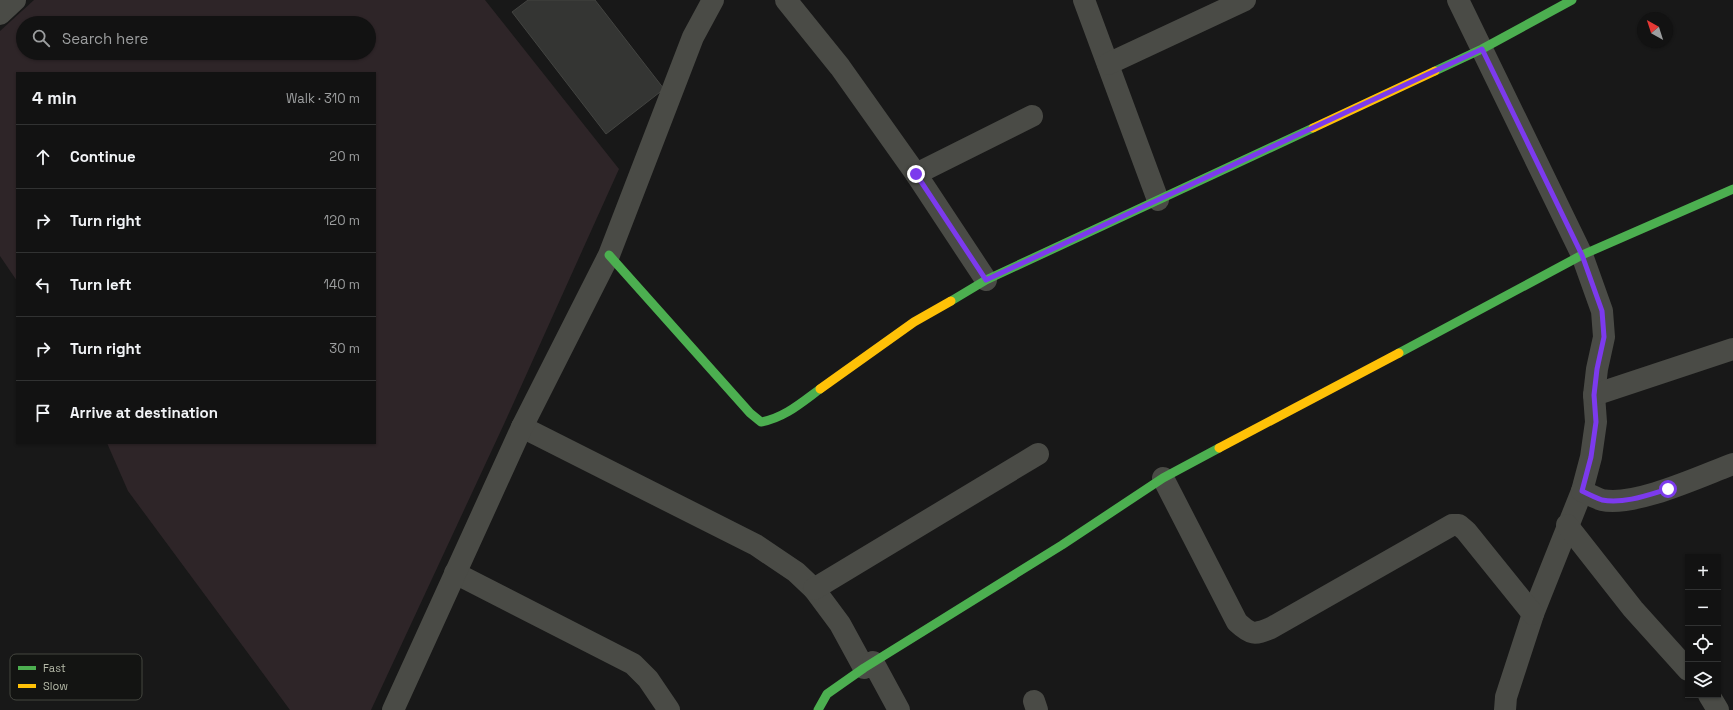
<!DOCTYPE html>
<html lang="en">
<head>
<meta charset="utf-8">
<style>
  body { margin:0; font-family:"Space Grotesk",sans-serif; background:#1b1b1b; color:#f1f3f6 }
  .controls { position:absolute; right:12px; bottom:12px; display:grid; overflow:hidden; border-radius:0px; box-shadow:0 1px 3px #0004 }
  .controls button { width:36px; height:36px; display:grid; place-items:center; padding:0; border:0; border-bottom:1px solid #313232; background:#121212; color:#f1f3f6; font:20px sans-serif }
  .compass { position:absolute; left:1637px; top:12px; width:36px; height:36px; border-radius:50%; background:#121212; box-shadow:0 1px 3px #0004; rotate:321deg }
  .stop { position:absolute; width:12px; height:12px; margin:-9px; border:3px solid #7c3aed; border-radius:50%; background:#fff }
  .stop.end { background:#7c3aed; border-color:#fff; box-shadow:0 1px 4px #0008 }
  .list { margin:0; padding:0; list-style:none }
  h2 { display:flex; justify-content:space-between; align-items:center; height:52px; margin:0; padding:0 16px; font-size:17px }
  h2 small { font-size:13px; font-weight:400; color:#9c9e9f }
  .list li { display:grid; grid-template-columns:26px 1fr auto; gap:12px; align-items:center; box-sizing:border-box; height:64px; padding:0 16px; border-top:1px solid #313232 }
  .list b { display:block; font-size:15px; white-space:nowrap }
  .list em { font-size:13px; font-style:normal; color:#9c9e9f }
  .icon { flex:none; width:22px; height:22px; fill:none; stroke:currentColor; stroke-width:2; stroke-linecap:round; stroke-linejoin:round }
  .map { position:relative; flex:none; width:1733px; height:710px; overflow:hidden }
  .search { position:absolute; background:#121212; box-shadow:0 1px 3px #0004; left:16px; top:16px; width:360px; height:44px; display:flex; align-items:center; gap:10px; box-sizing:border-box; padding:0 14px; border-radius:22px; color:#9c9e9f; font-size:15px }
  .panel { position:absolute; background:#121212; box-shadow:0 1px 3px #0004; left:16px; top:72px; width:360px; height:372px; border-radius:0px }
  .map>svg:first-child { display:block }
  .green { fill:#2e2528; fill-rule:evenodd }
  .building { fill:#343533; stroke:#434441 }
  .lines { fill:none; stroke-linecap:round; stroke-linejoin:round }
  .street { stroke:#4a4b46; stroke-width:22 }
  .fast { stroke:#4caf50; stroke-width:9 }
  .slow { stroke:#ffc107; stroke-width:9 }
  .route { stroke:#7c3aed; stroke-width:5 }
  .key { fill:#131412; stroke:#44463f; stroke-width:1 }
  .key-label { font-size:11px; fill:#b5baa8 }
</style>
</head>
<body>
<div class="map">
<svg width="1733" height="710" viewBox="0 0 1733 710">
  <rect width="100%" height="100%" fill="#181818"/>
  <path class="green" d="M34 0H485L619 169 504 424 371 710H290L128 491 107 443H375V73H17V281L0 256V31ZM23 23H369V53H23Z"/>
  <polygon class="building" points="528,0 595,0 664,89 606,134 512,12"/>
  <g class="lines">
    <g class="street">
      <polyline points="786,0 840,67 916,174 986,280"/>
      <polyline points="1084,0 1158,200"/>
      <polyline points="1458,0 1582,255 1602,311 1604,337 1597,369 1594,395 1596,422 1591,457 1582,491 1533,614 1506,697 1505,710"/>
      <polyline points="0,14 15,0"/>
      <polyline points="1108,64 1245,0"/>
      <polyline points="916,174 1032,116"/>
      <polyline points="1594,395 1733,349"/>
      <polyline points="522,427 756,545 796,572 814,589 840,624 864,668"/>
      <path d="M1163 478 1237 622C1251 635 1254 635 1271 628L1452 525H1459L1466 531 1533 614"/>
      <path d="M1582 491C1588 494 1595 498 1602 500 1635 507 1701 476 1733 464"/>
      <polyline points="1567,525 1633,609 1688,670"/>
      <polyline points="455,573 633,664 648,679 669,710"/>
      <polyline points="814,589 1038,454"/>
      <polyline points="873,662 899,710"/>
      <polyline points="1709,695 1718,710"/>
      <polyline points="1034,701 1037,710"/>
      <polyline points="393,710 522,427 609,255 693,37 713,0"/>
    </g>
    <g class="fast">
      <polyline points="1435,71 1482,49 1572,0"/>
      <path d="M609 255 750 413 761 422C784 418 801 403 820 389"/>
      <polyline points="951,301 986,280 1313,128"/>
      <polyline points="1399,353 1582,255 1733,189"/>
      <polyline points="818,710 827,694 864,668 1062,545 1163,478 1219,448"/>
    </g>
    <g class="slow">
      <polyline points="1313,128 1435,71"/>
      <polyline points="820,389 914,322 951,301"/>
      <polyline points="1219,448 1399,353"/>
    </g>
  </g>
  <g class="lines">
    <path class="route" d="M916 174 986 280 1482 49 1582 255 1602 311 1604 337 1597 369 1594 395 1596 422 1591 457 1582 491C1588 494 1596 498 1602 500 1624 504 1648 495 1668 489"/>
  </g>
  <rect x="10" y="654" width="132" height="46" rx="6" class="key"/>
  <rect x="18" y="666" width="18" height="4" fill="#4caf50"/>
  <rect x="18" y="684" width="18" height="4" fill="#ffc107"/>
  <g class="key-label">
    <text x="43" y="672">Fast</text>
    <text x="43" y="690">Slow</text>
  </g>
</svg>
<div class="controls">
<button>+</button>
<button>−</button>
<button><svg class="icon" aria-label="locate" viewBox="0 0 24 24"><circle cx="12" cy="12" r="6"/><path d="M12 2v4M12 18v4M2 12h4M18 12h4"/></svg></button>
<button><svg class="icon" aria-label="layers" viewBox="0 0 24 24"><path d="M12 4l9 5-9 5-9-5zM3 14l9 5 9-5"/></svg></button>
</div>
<svg class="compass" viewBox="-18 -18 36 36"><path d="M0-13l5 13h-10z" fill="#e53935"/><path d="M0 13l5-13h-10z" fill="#9c9e9f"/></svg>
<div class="stop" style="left:1668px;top:489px"></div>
<div class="stop end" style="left:916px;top:174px"></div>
<div class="search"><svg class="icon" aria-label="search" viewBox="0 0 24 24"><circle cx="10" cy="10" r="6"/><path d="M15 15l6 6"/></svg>Search here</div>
<section class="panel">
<h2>4 min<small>Walk · 310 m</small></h2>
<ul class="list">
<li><svg class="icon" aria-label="ahead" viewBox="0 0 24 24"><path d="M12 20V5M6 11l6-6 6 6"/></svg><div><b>Continue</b></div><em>20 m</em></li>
<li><svg class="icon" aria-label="right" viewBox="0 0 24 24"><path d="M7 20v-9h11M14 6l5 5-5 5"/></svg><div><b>Turn right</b></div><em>120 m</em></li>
<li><svg class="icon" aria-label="left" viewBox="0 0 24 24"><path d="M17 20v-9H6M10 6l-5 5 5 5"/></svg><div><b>Turn left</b></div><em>140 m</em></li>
<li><svg class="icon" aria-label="right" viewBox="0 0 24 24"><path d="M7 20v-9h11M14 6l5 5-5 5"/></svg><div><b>Turn right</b></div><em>30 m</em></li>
<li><svg class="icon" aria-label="arrive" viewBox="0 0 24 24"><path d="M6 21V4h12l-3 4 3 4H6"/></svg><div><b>Arrive at destination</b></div></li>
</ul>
</section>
</div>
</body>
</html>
